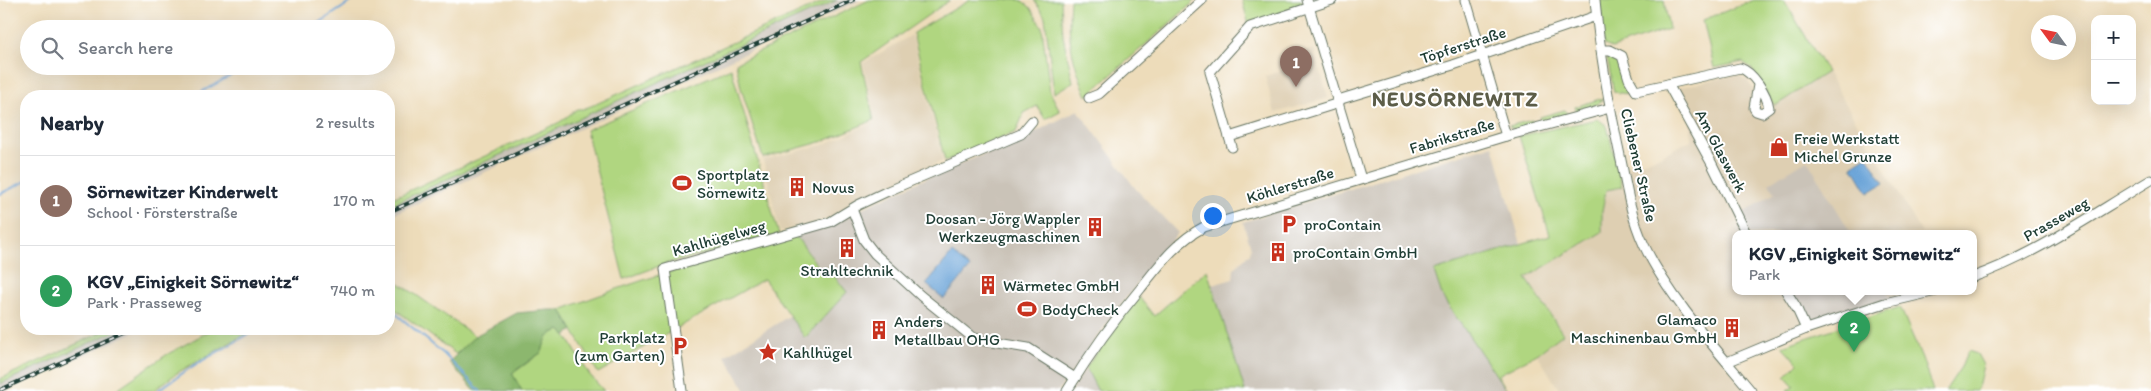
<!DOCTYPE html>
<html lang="en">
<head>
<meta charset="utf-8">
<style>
  body { margin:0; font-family:Itim,sans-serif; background:#f2f2f3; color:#1f2937 }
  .controls { position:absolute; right:15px; top:15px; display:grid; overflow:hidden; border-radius:10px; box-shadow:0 5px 20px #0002 }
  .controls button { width:45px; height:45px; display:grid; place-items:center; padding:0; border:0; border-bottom:1px solid #e0e1e3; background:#fff; color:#1f2937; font:25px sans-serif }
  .compass { position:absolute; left:2031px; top:15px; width:45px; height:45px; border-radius:50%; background:#fff; box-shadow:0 5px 20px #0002; rotate:303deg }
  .you { position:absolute; left:1212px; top:215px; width:18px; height:18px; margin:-12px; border:4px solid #fff; border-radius:50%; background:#1a73e8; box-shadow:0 0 0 8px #1a73e833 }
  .badge { display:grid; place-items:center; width:32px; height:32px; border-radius:50%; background:#2563eb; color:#fff; font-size:16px; font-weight:700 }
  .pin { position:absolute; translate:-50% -41px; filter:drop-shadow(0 1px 2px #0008) }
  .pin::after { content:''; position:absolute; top:26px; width:18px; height:15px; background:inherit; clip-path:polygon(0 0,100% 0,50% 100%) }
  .popup { position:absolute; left:1732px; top:230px; width:245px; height:65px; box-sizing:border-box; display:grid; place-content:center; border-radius:10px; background:#fff; filter:drop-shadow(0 1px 4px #0005); font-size:16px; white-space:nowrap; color:#747a83 }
  .popup b { font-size:19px; color:#1f2937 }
  .popup::after { content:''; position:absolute; left:50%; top:100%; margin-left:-10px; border:10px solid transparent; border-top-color:#fff }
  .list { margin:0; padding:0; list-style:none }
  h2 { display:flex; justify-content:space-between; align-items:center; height:65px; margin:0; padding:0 20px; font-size:21px }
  h2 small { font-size:16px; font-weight:400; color:#747a83 }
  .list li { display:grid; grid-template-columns:32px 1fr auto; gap:15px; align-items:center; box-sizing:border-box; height:90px; padding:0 20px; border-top:1px solid #e0e1e3 }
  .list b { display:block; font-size:19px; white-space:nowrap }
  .list p { margin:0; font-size:16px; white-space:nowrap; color:#747a83 }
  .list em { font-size:16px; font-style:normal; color:#747a83 }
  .icon { flex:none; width:28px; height:28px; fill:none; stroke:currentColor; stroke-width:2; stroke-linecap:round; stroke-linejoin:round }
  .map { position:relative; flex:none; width:2151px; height:391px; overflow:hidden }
  .search { position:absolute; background:#fff; box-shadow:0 5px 20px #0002; left:20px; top:20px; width:375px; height:55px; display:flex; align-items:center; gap:12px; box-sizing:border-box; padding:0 18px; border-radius:28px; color:#747a83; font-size:19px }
  .panel { position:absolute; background:#fff; box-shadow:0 5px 20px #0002; left:20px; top:90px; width:375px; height:245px; border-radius:20px }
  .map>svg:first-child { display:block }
  .built { fill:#decfb2 }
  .industrial { fill:#cac3b8 }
  .green { fill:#b0d680; stroke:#688a5a }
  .forest { fill:#8cb76e; stroke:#567a51 }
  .water { fill:#68a2d7; stroke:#447086 }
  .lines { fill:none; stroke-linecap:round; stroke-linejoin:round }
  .stream { stroke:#68a2d7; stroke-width:2 }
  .minor-casing { stroke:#677563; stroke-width:11 }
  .minor { stroke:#fff; stroke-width:9 }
  .rail-casing { stroke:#1f3d34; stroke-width:4 }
  .rail { stroke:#fff; stroke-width:2; stroke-dasharray:5.5; stroke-linecap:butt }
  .labels { text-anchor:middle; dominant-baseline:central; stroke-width:4; stroke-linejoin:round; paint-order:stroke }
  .street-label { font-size:16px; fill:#1f3d34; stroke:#fff }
  .poi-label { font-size:16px; fill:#1f3d34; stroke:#fff; text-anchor:start }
  .district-label { font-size:21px; font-weight:bold; letter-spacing:1px; fill:#5c5d48; stroke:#fff }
</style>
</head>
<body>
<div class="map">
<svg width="2151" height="391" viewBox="0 0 2151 391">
  <rect width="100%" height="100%" fill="#fff"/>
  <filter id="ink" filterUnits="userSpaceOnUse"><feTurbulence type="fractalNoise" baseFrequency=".02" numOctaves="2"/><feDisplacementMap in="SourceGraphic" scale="10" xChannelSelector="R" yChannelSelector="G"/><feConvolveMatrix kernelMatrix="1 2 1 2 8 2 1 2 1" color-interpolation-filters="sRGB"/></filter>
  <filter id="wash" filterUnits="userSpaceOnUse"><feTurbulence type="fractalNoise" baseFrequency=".0096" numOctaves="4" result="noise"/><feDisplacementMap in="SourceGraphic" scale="20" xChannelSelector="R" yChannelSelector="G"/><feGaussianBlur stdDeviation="1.12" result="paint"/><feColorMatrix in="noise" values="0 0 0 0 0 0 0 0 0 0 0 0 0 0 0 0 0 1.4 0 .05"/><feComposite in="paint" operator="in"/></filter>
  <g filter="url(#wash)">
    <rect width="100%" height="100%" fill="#eddcba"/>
    <g class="built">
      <polygon points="912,35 943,161 850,203 832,218 780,232 763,160 823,145 876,121 863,63"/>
      <polygon points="1314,49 1328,98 1275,113 1265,76 1290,68 1287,56"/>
      <polygon points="1827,72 1922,233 1735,233 1735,291 1920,291 1718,356 1748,391 1560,391 1537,354 1563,334 1526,278 1602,232 1602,211 1606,190 1631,185 1627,166 1656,158 1691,140 1690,118 1677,92 1678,88 1733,75 1740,75 1747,80 1753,89 1749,109 1758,117 1765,116 1775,106"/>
    </g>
    <g class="industrial">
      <polygon points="837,0 861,0 389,216 389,206"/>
      <polygon points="1078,110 1135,188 1178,233 1120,305 1058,391 746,391 725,356 789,316 805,337 822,270 795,235 848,215 946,169 1014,143"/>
      <polygon points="1493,145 1521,244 1434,271 1443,298 1507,391 1245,391 1212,285 1233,279 1234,269 1250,253 1251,248 1243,222"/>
      <polygon points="1807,160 1851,233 1750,233 1740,215 1775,193 1769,183"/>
      <polygon points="1790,291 1885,291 1890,299 1851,311 1849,310 1812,323 1806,318"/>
      <polygon points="120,329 141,329 5,391 0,391 0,384"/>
      <polygon points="1086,368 1098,391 1071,391"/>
    </g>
    <g class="green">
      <polygon points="827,0 837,0 389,206 389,197 395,197 560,122 577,109 583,109 596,104"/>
      <polygon points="869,0 950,0 861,62 874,120 824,141 763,158 741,88 736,63"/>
      <polygon points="970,0 1021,0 1030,7 1042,27 1050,92 1060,111 1045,119 1037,106 1024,113 1016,132 945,161 913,33"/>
      <polygon points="1034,0 1061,0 1063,36 1073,82 1054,93 1045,17"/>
      <path d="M1070 0H1196L1087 96C1072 60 1067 39 1070 0Z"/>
      <polygon points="1242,0 1301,0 1303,5 1249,25"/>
      <polygon points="1599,0 1664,0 1669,29 1612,48 1604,45"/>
      <polygon points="1754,0 1784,0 1827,72 1775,106 1751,68 1743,62 1714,68 1703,20"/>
      <polygon points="1606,53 1621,60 1628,87 1626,88 1627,94 1614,92"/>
      <polygon points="731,68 779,235 665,264 624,279 586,130"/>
      <polygon points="1603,98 1598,104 1577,112 1575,107"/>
      <polygon points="1565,110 1567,115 1541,123 1540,117"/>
      <polygon points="1598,119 1607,126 1622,187 1606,190 1602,211 1602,232 1526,278 1563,334 1537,354 1498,375 1507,391 1443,298 1434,271 1550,235 1519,136"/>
      <polygon points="1532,120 1533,125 1515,130 1509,126"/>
      <path d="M1499 130C1494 139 1479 141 1469 144L1468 139Z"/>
      <path d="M795 235 820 269 827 267 847 292 805 338 764 279 598 373 561 310C637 279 716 258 795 235Z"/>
      <polygon points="1207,270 1245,391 1098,391 1086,368 1123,314 1139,297 1154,316"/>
      <polygon points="389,276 475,336 456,354 389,305"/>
      <polygon points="1900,307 1922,358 1933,391 1787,391 1794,386 1785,376 1798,363 1782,346"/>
      <polygon points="109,329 120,329 0,384 0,379"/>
      <polygon points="213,329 254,329 177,373 153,391 114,391 166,355"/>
      <path d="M560 330 566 335 589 374 604 391H522L512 374 542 352C545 340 547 334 560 330Z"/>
      <polygon points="1968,351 1977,354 1983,365 1979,384 1975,391 1945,391 1961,367"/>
    </g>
    <path class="forest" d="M549 310H561L573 330 566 335 560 330C547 334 545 340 542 352L512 373 522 391H475L449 362 475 336 517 313Z"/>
    <g class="water">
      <polygon points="1867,156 1884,183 1868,193 1852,166"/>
      <polygon points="952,253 970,268 944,299 926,284"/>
    </g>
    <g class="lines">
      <g class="stream">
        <polyline points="310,29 354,0"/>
        <polyline points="194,96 248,66"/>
        <polyline points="0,194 26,181"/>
        <polyline points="389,308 444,354 480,391"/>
        <polyline points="157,391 193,366 258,329"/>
      </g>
    </g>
  </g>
  <g filter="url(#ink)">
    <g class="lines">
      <g class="minor-casing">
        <g id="minor">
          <polyline points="1307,0 1361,179"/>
          <polyline points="1466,0 1506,136"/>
          <path d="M1595 0C1600 55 1610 110 1622 165 1627 192 1632 219 1644 245 1668 296 1715 348 1751 391"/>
          <polyline points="1601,50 1610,50 1622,56 1629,79 1636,91 1668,84"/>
          <polyline points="1089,98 1099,94 1202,0"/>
          <polyline points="1338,100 1453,65 1596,16"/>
          <polyline points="1229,137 1339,103"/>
          <polyline points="1232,147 1210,72 1250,27 1332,0"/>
          <polyline points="852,209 864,240 875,254 921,296 972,337 985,341 1028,348 1075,378"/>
          <path d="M1746 233 1712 164 1668 84 1740 68C1753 72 1767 94 1769 108L1762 113 1756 111 1754 108 1758 85"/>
          <path d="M1973 277C2036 255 2093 214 2151 180"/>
          <polyline points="1786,291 1796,307 1806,329"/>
          <polyline points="1727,362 1806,329 1885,303 1936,291"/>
          <polyline points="682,391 665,269 830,222 858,205 888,191 1021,134 1032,121"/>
          <path d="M1067 391C1089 355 1114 320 1141 288 1160 264 1177 241 1204 227L1506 136 1610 108"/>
        </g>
      </g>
      <use href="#minor" class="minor"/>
      <g class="rail-casing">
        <g id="rail">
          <polyline points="389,212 853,0"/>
          <polyline points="0,390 134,329"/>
        </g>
      </g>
      <use href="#rail" class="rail"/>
    </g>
  </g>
  <defs>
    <g id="shop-bare" transform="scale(1.5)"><path d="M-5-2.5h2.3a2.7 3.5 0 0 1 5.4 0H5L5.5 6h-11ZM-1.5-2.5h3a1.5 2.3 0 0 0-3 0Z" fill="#c8321e" stroke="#fff" stroke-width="2.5" paint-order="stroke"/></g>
    <g id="stadium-bare" transform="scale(1.5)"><path d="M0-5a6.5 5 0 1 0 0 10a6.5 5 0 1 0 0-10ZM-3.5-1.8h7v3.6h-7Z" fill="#c8321e" stroke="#fff" stroke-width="2.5" paint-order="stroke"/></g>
    <g id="building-bare" transform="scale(1.5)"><path d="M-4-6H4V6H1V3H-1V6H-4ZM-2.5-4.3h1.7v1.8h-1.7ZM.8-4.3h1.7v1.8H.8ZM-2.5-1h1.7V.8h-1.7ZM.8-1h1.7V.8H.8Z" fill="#c8321e" stroke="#fff" stroke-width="2.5" paint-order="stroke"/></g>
    <g id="parking-bare" transform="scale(1.5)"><path d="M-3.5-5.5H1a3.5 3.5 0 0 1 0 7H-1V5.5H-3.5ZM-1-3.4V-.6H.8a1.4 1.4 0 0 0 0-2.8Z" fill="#c8321e" stroke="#fff" stroke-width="2.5" paint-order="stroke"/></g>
    <g id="sight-bare" transform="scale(1.5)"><path d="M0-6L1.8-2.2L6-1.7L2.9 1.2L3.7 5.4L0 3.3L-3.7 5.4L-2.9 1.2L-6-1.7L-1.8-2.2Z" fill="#c8321e" stroke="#fff" stroke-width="2.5" paint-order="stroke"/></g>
  </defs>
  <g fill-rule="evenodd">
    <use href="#shop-bare" x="1779" y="147"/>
    <use href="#stadium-bare" x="682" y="183"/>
    <use href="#building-bare" x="797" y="187"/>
    <use href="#parking-bare" x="1289" y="224"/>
    <use href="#building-bare" x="1095" y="227"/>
    <use href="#building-bare" x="847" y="248"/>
    <use href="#building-bare" x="1278" y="252"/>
    <use href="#building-bare" x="988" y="285"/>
    <use href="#stadium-bare" x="1027" y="309"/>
    <use href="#building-bare" x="1732" y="328"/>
    <use href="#building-bare" x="879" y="330"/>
    <use href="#parking-bare" x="680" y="346"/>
    <use href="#sight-bare" x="768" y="352"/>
  </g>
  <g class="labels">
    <g class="street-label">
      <text transform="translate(1463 45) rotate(-18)">Töpferstraße</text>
      <text transform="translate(1452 136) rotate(-17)">Fabrikstraße</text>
      <text transform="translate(1721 151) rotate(62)">Am Glaswerk</text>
      <text transform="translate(1639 165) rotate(77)">Cliebener Straße</text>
      <text transform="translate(1290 185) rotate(-17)">Köhlerstraße</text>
      <text transform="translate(2056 219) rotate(-30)">Prasseweg</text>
      <text transform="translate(719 238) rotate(-16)">Kahlhügelweg</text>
    </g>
    <g class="poi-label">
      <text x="1794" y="138">Freie Werkstatt<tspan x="1794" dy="18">Michel Grunze</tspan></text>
      <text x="697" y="174">Sportplatz<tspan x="697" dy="18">Sörnewitz</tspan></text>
      <text x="812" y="187">Novus</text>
      <text x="1080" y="218" text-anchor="end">Doosan - Jörg Wappler<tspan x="1080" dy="18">Werkzeugmaschinen</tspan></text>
      <text x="1304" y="224">proContain</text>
      <text x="1293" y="252">proContain GmbH</text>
      <text x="847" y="270" text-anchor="middle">Strahltechnik</text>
      <text x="1003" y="285">Wärmetec GmbH</text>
      <text x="1042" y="309">BodyCheck</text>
      <text x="1717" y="319" text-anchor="end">Glamaco<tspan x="1717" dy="18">Maschinenbau GmbH</tspan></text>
      <text x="894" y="321">Anders<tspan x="894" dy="18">Metallbau OHG</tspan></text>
      <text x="665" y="337" text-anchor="end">Parkplatz<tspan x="665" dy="18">(zum Garten)</tspan></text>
      <text x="783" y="352">Kahlhügel</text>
    </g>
    <g class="district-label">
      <text x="1455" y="98">NEUSÖRNEWITZ</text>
    </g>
  </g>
</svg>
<div class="controls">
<button>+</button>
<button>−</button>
</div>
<svg class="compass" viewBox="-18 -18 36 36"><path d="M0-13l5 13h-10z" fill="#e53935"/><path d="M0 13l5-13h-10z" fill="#747a83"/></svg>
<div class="you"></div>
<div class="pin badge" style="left:1296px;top:87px;background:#8d6e63">1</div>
<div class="pin badge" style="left:1854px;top:352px;background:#2e9e5b">2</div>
<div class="popup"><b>KGV „Einigkeit Sörnewitz“</b>Park</div>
<div class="search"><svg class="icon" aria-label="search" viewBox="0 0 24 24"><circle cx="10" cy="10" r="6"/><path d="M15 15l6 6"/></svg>Search here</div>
<section class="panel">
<h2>Nearby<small>2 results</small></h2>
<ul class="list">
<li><span class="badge" style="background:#8d6e63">1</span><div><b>Sörnewitzer Kinderwelt</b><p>School · Försterstraße</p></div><em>170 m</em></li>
<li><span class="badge" style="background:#2e9e5b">2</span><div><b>KGV „Einigkeit Sörnewitz“</b><p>Park · Prasseweg</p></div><em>740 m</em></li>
</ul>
</section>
</div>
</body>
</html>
